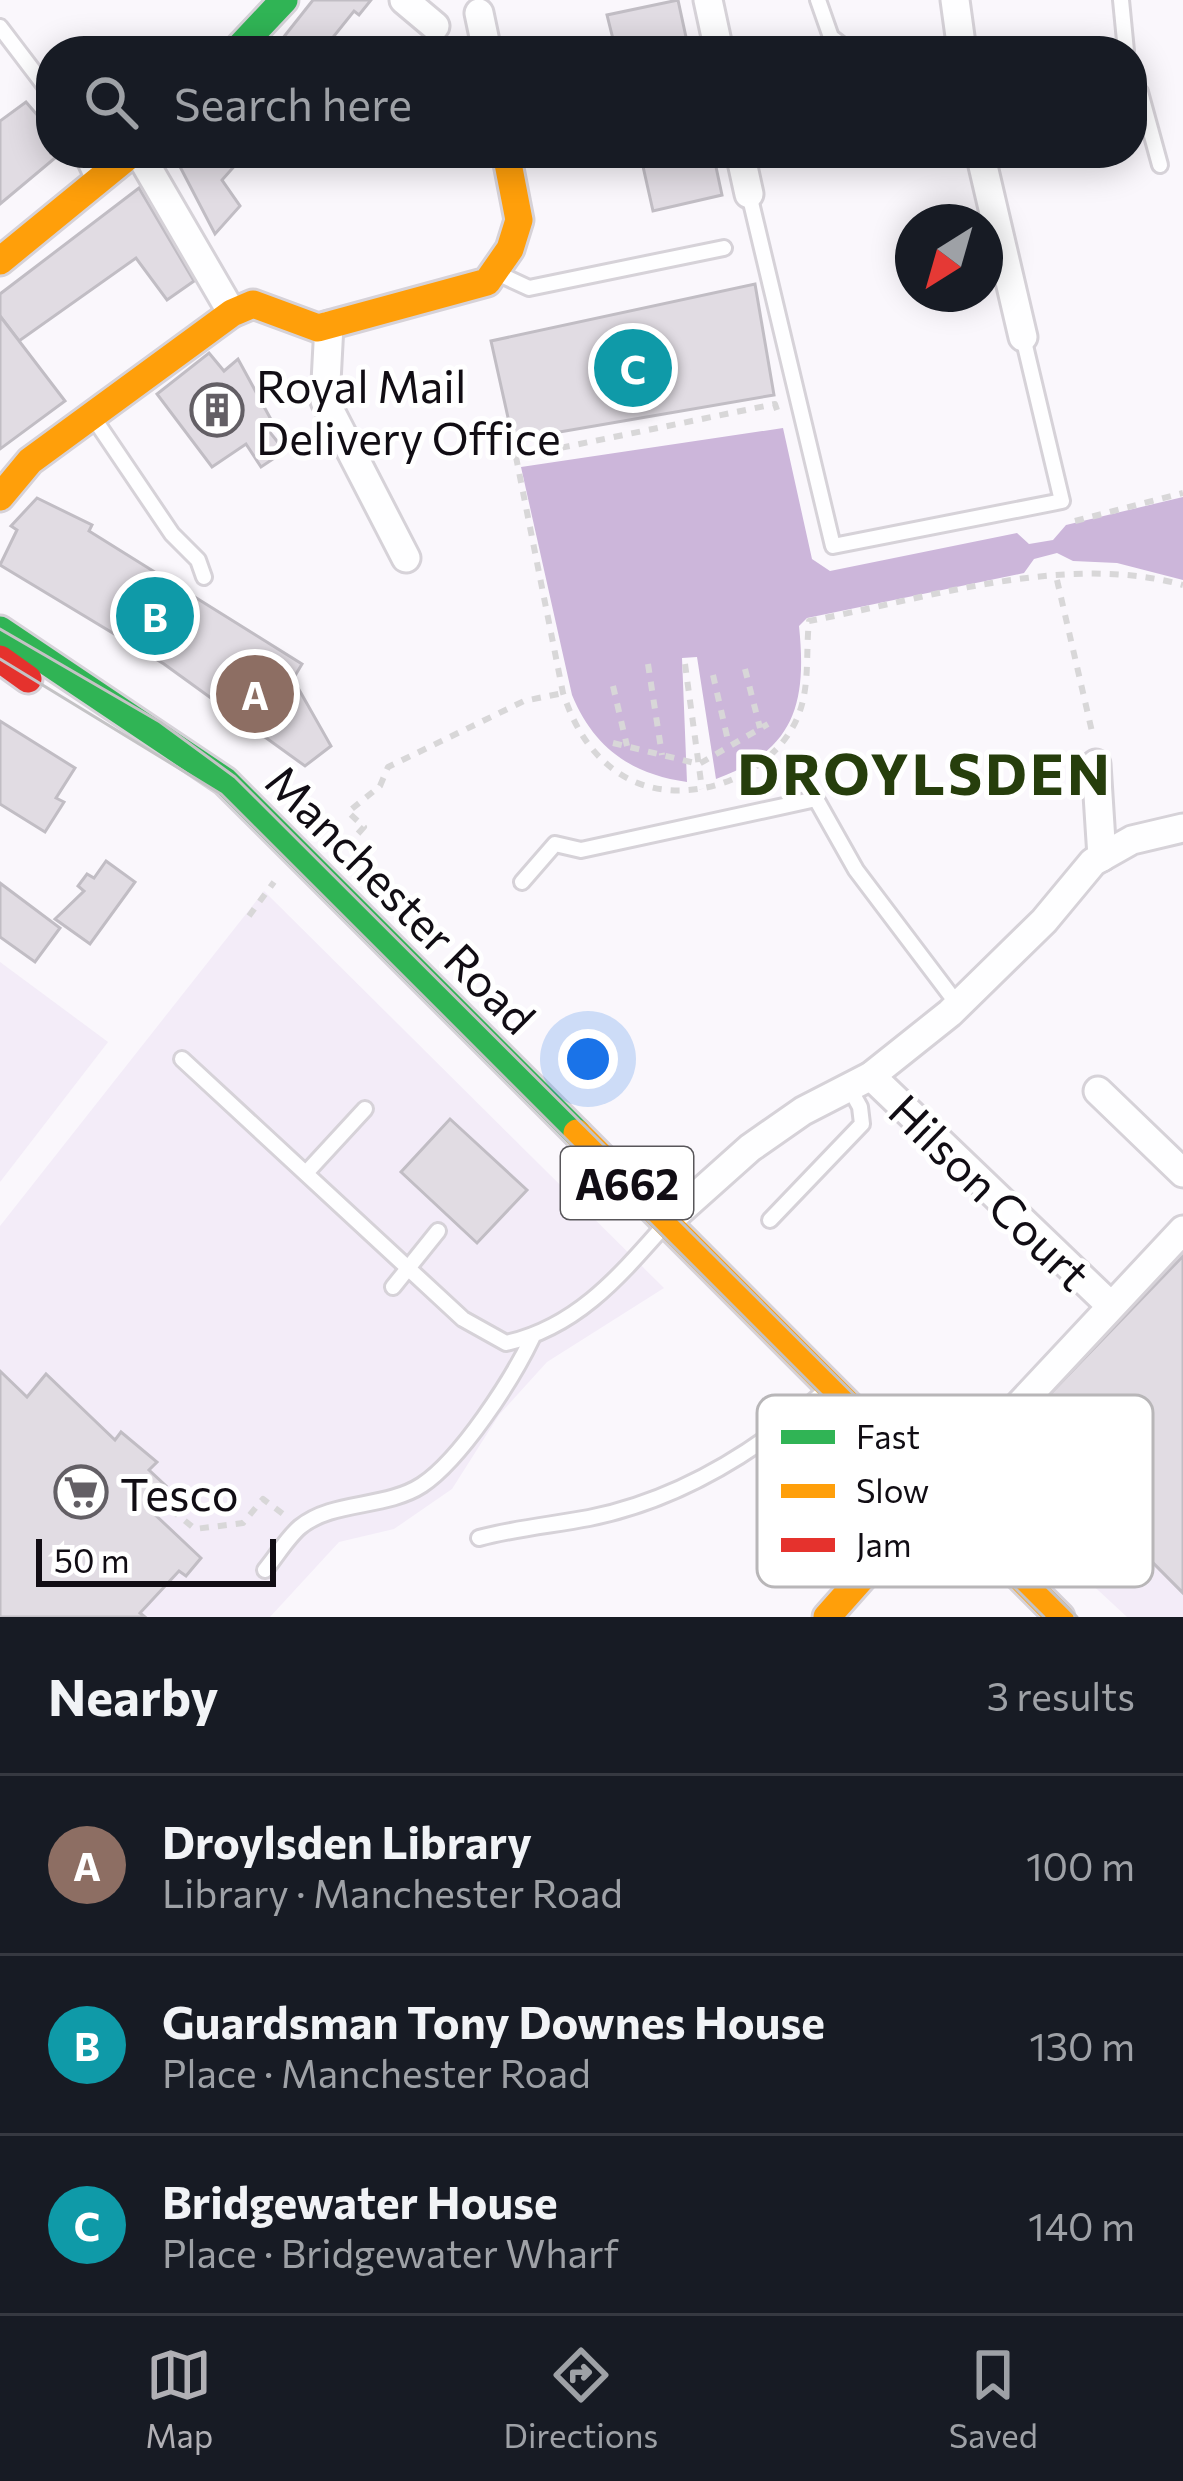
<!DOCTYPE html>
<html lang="en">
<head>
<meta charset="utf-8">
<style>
  body { margin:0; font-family:Commissioner,sans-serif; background:#242831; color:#f1f3f6 }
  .compass { position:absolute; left:895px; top:204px; width:108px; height:108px; border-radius:50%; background:#171b24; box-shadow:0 6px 30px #0003; rotate:217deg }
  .scale { position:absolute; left:36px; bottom:30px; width:240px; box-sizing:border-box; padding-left:12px; border:6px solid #110d14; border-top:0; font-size:33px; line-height:42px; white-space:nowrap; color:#110d14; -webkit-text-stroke:9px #fff; paint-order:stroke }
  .you { position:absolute; left:588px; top:1059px; width:42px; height:42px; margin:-30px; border:9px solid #fff; border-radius:50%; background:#1a73e8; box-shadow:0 0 0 18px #1a73e833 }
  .badge { display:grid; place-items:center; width:78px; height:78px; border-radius:50%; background:#b1b0b5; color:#fff; font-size:39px; font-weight:700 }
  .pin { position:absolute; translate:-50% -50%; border:6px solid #fff; box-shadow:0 3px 12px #0006 }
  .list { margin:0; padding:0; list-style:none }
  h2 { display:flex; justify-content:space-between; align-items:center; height:156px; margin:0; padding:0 48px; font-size:51px }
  h2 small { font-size:39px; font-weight:400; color:#9ea1a6 }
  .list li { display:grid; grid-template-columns:78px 1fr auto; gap:36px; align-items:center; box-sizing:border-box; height:180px; padding:0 48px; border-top:3px solid #363941 }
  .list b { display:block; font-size:45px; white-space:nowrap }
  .list p { margin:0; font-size:39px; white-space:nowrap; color:#9ea1a6 }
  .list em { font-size:39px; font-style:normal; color:#9ea1a6 }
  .icon { flex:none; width:66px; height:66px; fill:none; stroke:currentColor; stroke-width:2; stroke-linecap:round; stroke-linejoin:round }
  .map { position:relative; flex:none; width:1183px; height:1617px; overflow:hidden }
  .search { position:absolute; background:#171b24; box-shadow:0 6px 30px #0003; left:36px; right:36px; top:36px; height:132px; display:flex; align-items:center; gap:30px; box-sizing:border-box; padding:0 42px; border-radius:48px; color:#9ea1a6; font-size:45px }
  .sheet { height:696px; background:#171b24 }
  nav { display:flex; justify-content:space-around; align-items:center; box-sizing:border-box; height:168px; border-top:3px solid #363941; background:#171b24; font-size:33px; color:#9ea1a6 }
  nav a { display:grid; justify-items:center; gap:6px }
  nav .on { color:#b1b0b5 }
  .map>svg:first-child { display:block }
  .built { fill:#f3ecf8 }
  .water { fill:#ccb6da }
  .building { fill:#e1dce3; stroke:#c1bdc4; stroke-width:3 }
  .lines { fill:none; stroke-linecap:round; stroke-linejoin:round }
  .lane-casing { stroke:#d6d2d8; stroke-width:20 }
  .street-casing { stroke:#d6d2d8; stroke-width:33 }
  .fast-casing { stroke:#d6d2d8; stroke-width:33 }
  .slow-casing { stroke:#d6d2d8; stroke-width:33 }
  .jam-casing { stroke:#d6d2d8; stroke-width:33 }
  .path { stroke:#d8d7d8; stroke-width:6; stroke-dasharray:9 9; stroke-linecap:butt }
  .lane { stroke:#fefeff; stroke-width:14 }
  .street { stroke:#fefeff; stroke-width:27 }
  .fast { stroke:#30b455; stroke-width:27 }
  .slow { stroke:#ff9f0a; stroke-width:27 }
  .jam { stroke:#e5322d; stroke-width:27 }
  .tram { stroke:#c4c3c5; stroke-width:3 }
  .labels { text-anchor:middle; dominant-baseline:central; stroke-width:10; stroke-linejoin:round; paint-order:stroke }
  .shield { fill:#fff; stroke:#58565a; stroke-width:3 }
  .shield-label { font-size:42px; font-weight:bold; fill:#110d14 }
  .poi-label { font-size:45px; fill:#110d14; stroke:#fff; text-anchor:start }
  .street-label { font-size:45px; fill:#110d14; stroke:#fff }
  .district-label { font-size:57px; font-weight:bold; letter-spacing:3px; fill:#263e0c; stroke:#fff }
  .key { fill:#fff; stroke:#b8b6b8; stroke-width:3 }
  .key-label { font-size:33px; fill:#110d14 }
</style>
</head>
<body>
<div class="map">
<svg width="1183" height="1617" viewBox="0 0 1183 1617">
  <rect width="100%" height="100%" fill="#faf7fc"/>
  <g class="built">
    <polygon points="264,891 664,1288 547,1362 499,1415 452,1489 394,1529 339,1542 270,1617 0,1617 0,1226"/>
    <polygon points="0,962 108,1042 0,1182"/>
    <polygon points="1183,1253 1183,1617 1127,1617 973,1474"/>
  </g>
  <path class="water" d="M783 428 812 559 830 571 1017 533 1029 544 1053 540 1066 525 1183 497V580L1117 563 1073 561 1057 553 1034 559 1024 573 807 618 799 626C807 703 795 750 716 779L697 657 682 658 687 782C631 774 594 748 572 695L521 467Z"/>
  <g class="building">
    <polygon points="313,0 371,0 359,15 354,11 322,51 279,51 275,48"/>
    <polygon points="678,0 689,51 616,51 607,15"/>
    <polygon points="26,102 51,131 51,153 61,153 0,204 0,121"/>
    <polygon points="182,153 246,153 222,180 240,206 215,234 176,159"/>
    <polygon points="640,153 713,153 722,195 653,211"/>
    <polygon points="139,188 194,281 167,300 136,258 19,341 0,316 0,294"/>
    <polygon points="755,284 774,395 513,440 491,341"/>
    <polygon points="0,316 65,401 0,449"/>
    <polygon points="209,353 224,371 238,359 274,425 268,430 285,451 261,467 246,444 212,467 157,394"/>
    <polygon points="37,498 92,525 89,531 302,664 293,679 331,746 305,766 164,664 0,565 17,530 11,526"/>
    <polygon points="0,721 75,768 56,798 64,802 45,832 0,804"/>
    <polygon points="106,861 135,882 90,944 55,919 84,891 78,886 87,874 94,878"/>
    <polygon points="0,883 60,928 35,962 0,937"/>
    <polygon points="450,1119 527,1190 477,1243 401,1172"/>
    <polygon points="1183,1256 1183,1593 1018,1427"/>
    <polygon points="0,1371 27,1397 46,1374 115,1440 121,1432 157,1462 149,1470 166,1486 149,1509 201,1558 186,1576 179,1571 140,1613 145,1617 0,1617"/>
  </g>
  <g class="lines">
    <g class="lane-casing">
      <g id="lane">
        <polyline points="818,0 831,37 849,51"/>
        <polyline points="1121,0 1126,51"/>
        <polyline points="0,27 51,94"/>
        <polyline points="1132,85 1140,92 1160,165"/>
        <polyline points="81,153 94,181"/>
        <polyline points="749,194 833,546 1062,501 1023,337"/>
        <polyline points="499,274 529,288 724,248"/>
        <polyline points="95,420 172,534 198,560 204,577"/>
        <polyline points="522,882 555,844 581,850 816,799 856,870 958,1005"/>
        <path d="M182 1059 463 1319 506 1343C575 1328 618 1278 663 1227"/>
        <polyline points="306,1173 365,1109"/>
        <polyline points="770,1220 862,1124 860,1107 849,1087"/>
        <polyline points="393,1287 438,1231"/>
        <path d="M479 1538C516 1528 552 1525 589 1518 678 1500 758 1451 825 1391"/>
        <path d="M265 1570C276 1557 287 1538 300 1527 333 1500 385 1509 422 1485 461 1459 512 1380 532 1338"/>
      </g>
    </g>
    <g class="street-casing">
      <g id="street">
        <polyline points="404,0 435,26"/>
        <polyline points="708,0 719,51"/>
        <polyline points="955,0 962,51"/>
        <polyline points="479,13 487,51"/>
        <polyline points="139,153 232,313"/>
        <polyline points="740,153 749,194"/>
        <polyline points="980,153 1023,337"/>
        <polyline points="329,325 325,401 406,558"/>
        <polyline points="1096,764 1102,857"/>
        <polyline points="871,1076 1110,1305"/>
        <polyline points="1098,1091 1183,1173"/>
        <polyline points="666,1223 750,1148 803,1111 871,1076 950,1013 1044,921 1093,862 1132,840 1183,828"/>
        <polyline points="937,1493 1183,1230"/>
      </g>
    </g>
    <g class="fast-casing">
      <g id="fast">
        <polyline points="236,51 284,0"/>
        <polyline points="0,630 225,781 577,1133"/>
      </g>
    </g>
    <g class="slow-casing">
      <g id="slow">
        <polyline points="0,261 132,153"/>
        <polyline points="0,497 30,461 232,313 253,304 318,328 487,282 510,249 519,220 506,153"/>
        <polyline points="577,1133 1060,1617"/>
        <polyline points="827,1617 937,1493"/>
      </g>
    </g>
    <g class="jam-casing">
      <polyline id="jam" points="0,659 28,679"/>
    </g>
    <g class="path">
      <path d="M777 410 775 404 516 457 563 693C573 723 587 749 613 769 668 812 758 786 791 730 812 696 805 658 809 621 926 599 1065 552 1183 585"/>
      <polyline points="1075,521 1183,493"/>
      <polyline points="1057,580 1093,736"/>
      <polyline points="648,664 662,755"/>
      <polyline points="685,664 702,789"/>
      <polyline points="745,669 760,728"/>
      <polyline points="713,675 729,745"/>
      <polyline points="613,686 627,746"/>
      <polyline points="613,743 699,764 768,724"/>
      <polyline points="346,847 364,827 348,812 380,786 388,767 524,701 563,693"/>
      <polyline points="249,916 274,882"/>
      <polyline points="157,1498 195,1529 243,1523 263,1499 283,1514"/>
    </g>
    <use href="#lane" class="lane"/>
    <use href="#street" class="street"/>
    <use href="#fast" class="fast"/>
    <use href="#slow" class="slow"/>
    <use href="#jam" class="jam"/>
    <g class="tram">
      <polyline points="0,629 160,722 235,777 1077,1617"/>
      <polyline points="0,659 221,794 1044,1617"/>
    </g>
  </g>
  <defs>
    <g id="building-ring" transform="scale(2.7)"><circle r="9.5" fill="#fff" stroke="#635f65" stroke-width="1.5"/><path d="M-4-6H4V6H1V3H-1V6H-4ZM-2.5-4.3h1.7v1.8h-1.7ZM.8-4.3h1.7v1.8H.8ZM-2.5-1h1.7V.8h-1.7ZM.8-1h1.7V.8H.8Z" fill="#635f65"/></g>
    <g id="supermarket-ring" transform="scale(2.7)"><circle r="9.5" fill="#fff" stroke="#635f65" stroke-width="1.5"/><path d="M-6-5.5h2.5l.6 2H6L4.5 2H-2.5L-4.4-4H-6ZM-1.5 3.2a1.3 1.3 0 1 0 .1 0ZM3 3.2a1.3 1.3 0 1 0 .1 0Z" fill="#635f65"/></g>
  </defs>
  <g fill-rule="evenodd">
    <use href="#building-ring" x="217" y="410"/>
    <use href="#supermarket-ring" x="81" y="1492"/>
  </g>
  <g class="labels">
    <rect class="shield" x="561" y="1147" width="132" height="72" rx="9"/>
    <g class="shield-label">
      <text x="627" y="1183">A662</text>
    </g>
    <g class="poi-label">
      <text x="256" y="384">Royal Mail<tspan x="256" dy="52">Delivery Office</tspan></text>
      <text x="120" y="1492">Tesco</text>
    </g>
    <g class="street-label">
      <text transform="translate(402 898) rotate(45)">Manchester Road</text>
      <text transform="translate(991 1191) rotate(44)">Hilson Court</text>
    </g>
    <g class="district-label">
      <text x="925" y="772">DROYLSDEN</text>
    </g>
  </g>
  <rect x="757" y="1395" width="396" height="192" rx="18" class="key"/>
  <rect x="781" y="1430" width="54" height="14" fill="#30b455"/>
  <rect x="781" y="1484" width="54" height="14" fill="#ff9f0a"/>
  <rect x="781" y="1538" width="54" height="14" fill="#e5322d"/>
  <g class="key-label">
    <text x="856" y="1449">Fast</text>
    <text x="856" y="1503">Slow</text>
    <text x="856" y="1557">Jam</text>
  </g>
</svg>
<svg class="compass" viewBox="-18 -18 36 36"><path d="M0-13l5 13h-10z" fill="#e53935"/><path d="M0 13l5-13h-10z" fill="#9ea1a6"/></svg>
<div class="scale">50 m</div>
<div class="you"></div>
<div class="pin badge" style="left:255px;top:694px;background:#8d6e63">A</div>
<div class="pin badge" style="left:155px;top:616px;background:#0f9aa8">B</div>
<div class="pin badge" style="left:633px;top:368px;background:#0f9aa8">C</div>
<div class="search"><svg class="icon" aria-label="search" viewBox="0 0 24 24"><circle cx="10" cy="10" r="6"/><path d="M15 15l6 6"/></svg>Search here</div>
</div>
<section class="sheet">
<h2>Nearby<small>3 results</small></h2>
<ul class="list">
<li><span class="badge" style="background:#8d6e63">A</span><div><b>Droylsden Library</b><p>Library · Manchester Road</p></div><em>100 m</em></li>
<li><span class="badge" style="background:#0f9aa8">B</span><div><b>Guardsman Tony Downes House</b><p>Place · Manchester Road</p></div><em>130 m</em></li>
<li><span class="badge" style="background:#0f9aa8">C</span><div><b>Bridgewater House</b><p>Place · Bridgewater Wharf</p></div><em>140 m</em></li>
</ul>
</section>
<nav>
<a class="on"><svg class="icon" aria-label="map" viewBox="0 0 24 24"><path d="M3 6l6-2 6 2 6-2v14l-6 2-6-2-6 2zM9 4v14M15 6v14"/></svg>Map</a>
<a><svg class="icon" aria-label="directions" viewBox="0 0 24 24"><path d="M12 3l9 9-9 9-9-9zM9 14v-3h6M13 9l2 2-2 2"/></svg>Directions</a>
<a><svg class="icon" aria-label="saved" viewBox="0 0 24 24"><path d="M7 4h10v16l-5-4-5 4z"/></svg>Saved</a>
</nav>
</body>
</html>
